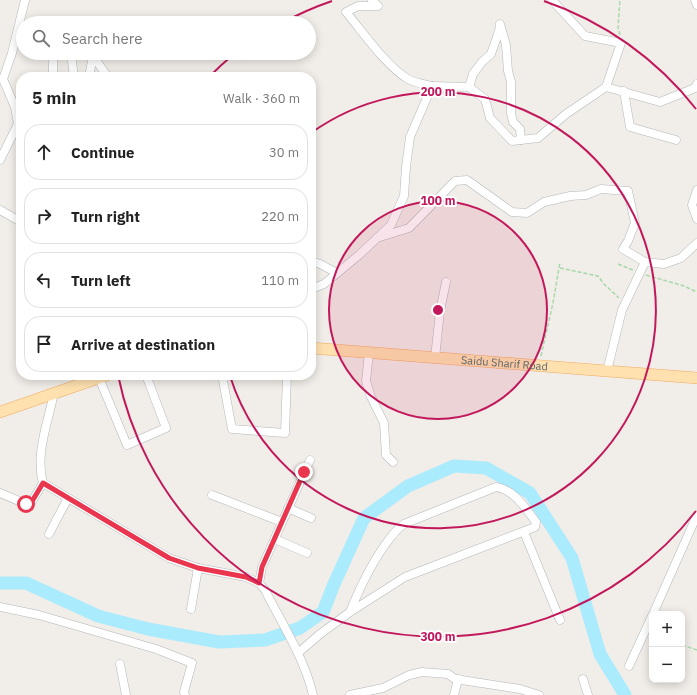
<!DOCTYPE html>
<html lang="en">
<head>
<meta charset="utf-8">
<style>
  body { margin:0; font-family:"IBM Plex Sans",sans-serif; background:#f2f2f2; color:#222 }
  .controls { position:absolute; right:12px; bottom:12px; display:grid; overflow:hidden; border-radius:8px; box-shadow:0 2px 10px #0003 }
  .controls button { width:36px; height:36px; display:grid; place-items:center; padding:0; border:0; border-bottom:1px solid #e0e0e0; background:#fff; color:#222; font:20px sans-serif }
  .stop { position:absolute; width:12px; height:12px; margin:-9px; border:3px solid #e9364e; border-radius:50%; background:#fff }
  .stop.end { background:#e9364e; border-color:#fff; box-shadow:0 1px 4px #0008 }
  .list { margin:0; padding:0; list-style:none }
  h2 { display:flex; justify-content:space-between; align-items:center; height:52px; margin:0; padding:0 16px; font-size:17px }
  h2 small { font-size:13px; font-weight:400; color:#767676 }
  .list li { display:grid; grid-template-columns:26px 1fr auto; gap:12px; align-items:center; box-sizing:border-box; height:56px; margin:0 8px 8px; padding:0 8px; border:1px solid #e0e0e0; border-radius:16px }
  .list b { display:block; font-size:15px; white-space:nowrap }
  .list em { font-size:13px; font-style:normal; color:#767676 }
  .icon { flex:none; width:22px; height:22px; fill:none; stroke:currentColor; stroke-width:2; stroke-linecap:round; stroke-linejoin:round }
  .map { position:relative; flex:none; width:697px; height:695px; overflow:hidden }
  .search { position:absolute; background:#fff; box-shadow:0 2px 10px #0003; left:16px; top:16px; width:300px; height:44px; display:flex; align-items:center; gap:10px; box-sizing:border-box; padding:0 14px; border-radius:22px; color:#767676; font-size:15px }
  .panel { position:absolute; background:#fff; box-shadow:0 2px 10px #0003; left:16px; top:72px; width:300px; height:308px; border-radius:16px }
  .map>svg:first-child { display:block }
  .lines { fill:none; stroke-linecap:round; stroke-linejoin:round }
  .river { stroke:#aaebfe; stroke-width:13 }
  .minor-casing { stroke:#b3b7ba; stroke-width:9 }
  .major-casing { stroke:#f1aa61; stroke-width:12 }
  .path { stroke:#a8d9aa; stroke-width:1.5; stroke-dasharray:4 2; stroke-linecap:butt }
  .minor { stroke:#fff; stroke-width:8 }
  .major { stroke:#fee1af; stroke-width:11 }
  .route { stroke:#e9364e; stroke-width:5 }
  .ring { fill:none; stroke:#c2185b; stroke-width:2 }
  .labels { text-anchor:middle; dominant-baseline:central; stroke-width:4; stroke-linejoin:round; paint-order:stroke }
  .street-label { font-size:11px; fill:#5f6568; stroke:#fff }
  .centre { fill:#c2185b; stroke:#fff; stroke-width:2 }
  .ring-label { font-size:12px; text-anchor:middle; font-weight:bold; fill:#c2185b; stroke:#fff; stroke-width:4; stroke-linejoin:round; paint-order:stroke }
</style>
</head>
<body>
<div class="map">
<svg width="697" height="695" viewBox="0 0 697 695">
  <rect width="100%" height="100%" fill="#f1ede8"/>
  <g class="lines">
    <polyline class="river" points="0,583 26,583 98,616 148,629 219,642 265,640 300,628 323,612 334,584 364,518 408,486 454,466 486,468 530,493 572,558 600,654 625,695"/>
    <g class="minor-casing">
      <g id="minor">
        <path d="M372 0 378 6H358L346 12C363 32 386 66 408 79 415 83 425 84 432 86"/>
        <polyline points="552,0 585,36 621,43 606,87"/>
        <polyline points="695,0 697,5"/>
        <polyline points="500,24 506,45 508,71 511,82 511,113 513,122 520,129 521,140"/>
        <polyline points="71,53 74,77"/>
        <polyline points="53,77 53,62 55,53"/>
        <polyline points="89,77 93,56 108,77"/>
        <polyline points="469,87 473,74 482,62 491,54 497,37 500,27"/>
        <polyline points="624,91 630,127 676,140"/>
        <polyline points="0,160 18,124 15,107 3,79 12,53 25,0"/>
        <polyline points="697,190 692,205 697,219"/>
        <polyline points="0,210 21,222"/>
        <polyline points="380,237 409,228 455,181 467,180 512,212 527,213 544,202 570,196 586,195 601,189 628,191 635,223 628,241 623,249 645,262"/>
        <polyline points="311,261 320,264 337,273"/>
        <polyline points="311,289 324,284 359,255 391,225 404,196 406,167 410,137 432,86 469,87 485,99 490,118 512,141 538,138 566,114 606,87 660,102 695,88 697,84"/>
        <polyline points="369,353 366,381 371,397 384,423 386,455 393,462"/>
        <polyline points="435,358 440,311 446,282"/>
        <polyline points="607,371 622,310 645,262 664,264 681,258 697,243"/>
        <polyline points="222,375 232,429 285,433 287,375"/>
        <polyline points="99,378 127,445 166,428 146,375"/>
        <path d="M54 393C48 422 35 454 43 483L169 558 198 568 246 577 259 583 265 590C282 624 304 657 313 695"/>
        <polyline points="0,493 26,504 31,503 43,483"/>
        <polyline points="212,495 282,522"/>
        <polyline points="288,508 311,518"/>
        <polyline points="524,532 560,620"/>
        <polyline points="49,534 68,498"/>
        <polyline points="275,539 307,553"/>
        <polyline points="259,583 262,567 310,460"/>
        <polyline points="0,607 39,615 156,649 192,663 184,692 185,695"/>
        <polyline points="191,609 198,568"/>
        <polyline points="653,614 697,515"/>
        <path d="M298 653 320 634 350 612 405 577 535 527 536 522C525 508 515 490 496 487L404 524C396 529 391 537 385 545 370 566 360 587 350 612"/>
        <polyline points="120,664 126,695"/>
        <polyline points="629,666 652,616"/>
        <polyline points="583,679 588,695"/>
        <polyline points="350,695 383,688 409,675 422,672 448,674 455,679 520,689 539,695"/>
        <polyline points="454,695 458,679"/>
      </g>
    </g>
    <g class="major-casing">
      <g id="major">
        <path id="s1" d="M311 348 697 378"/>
        <polyline points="0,412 107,375"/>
      </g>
    </g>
    <g class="path">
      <polyline points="620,35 618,27 620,0"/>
      <polyline points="618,264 633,270"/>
      <polyline points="560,268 598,276 604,284 619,298"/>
      <polyline points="646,275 684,286 697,292"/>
      <polyline points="541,356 553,303 560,262"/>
      <polyline points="682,645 697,650"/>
    </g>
    <use href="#minor" class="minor"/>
    <use href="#major" class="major"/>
  </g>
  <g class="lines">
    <polyline class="route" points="26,504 31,503 43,483 169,558 198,568 246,577 259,583 262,567 304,472"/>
  </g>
  <circle cx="438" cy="310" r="109" fill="#c2185b" fill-opacity=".12"/>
  <g class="ring">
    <circle cx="438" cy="310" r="109"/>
    <path d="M311 133A218 218 0 1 1 230 376"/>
    <path d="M696 511A327 327 0 0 1 118 375M209 77A327 327 0 0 1 234 54M282 23A327 327 0 0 1 332 1M544 1A327 327 0 0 1 696 109"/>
  </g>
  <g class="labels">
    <g class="street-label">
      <text stroke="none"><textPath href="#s1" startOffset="194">Saidu Sharif Road</textPath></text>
    </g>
  </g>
  <circle cx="438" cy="310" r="6" class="centre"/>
  <g class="ring-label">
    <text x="438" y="96">200 m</text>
    <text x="438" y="205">100 m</text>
    <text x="438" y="641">300 m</text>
  </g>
</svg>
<div class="controls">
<button>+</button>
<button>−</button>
</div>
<div class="stop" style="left:26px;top:504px"></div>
<div class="stop end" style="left:304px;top:472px"></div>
<div class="search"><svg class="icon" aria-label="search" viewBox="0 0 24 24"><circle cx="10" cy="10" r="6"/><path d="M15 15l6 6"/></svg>Search here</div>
<section class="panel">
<h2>5 min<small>Walk · 360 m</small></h2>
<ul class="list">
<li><svg class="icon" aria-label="ahead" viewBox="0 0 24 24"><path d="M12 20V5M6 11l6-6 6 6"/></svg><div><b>Continue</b></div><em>30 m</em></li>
<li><svg class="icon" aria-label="right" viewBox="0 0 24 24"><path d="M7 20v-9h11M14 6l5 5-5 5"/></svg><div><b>Turn right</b></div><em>220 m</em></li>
<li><svg class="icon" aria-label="left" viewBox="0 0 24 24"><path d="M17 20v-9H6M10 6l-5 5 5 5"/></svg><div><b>Turn left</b></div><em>110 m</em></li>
<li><svg class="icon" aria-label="arrive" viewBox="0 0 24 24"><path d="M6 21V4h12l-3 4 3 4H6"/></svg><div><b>Arrive at destination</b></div></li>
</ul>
</section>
</div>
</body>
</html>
